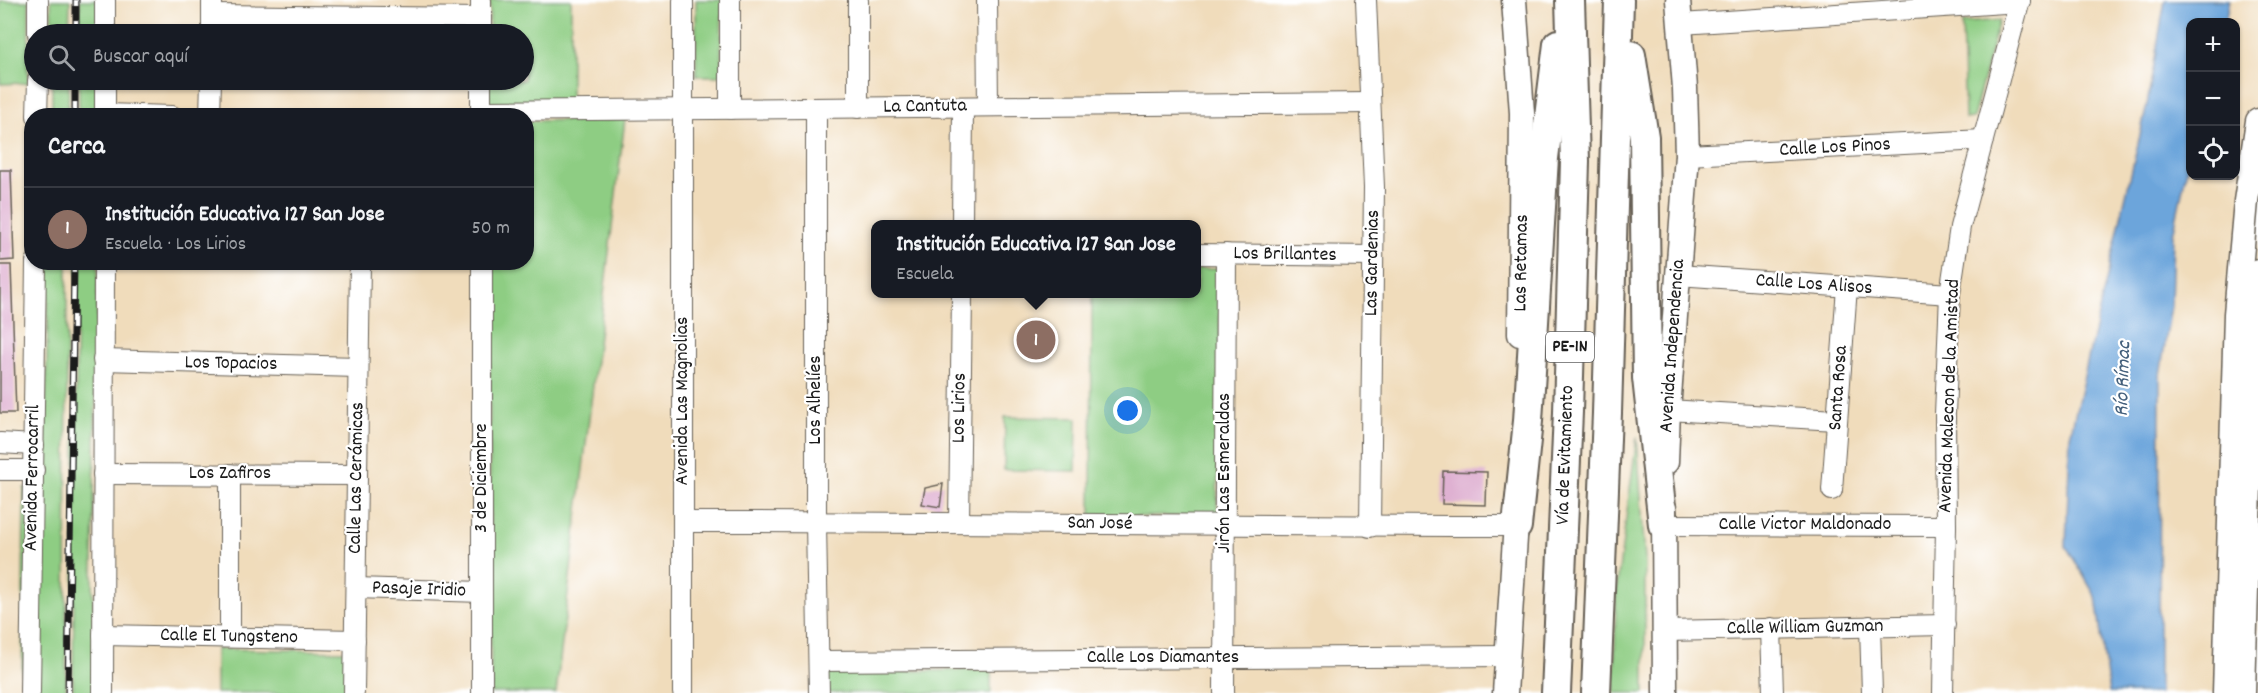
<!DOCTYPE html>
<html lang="es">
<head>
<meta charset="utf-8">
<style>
  body { margin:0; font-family:Dekko,sans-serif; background:#20242c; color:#f1f3f6 }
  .controls { position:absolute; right:18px; top:18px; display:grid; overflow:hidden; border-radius:12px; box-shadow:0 2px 4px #0004 }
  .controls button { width:54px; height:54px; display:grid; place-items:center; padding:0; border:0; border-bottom:2px solid #363941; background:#171b24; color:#f1f3f6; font:30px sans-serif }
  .you { position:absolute; left:1128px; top:411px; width:21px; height:21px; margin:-15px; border:4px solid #fff; border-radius:50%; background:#1a73e8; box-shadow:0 0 0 9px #1a73e833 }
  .badge { display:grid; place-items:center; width:39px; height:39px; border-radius:50%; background:#ea580c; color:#fff; font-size:20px; font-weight:700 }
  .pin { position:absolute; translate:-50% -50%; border:3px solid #fff; box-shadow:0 2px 6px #0006 }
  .popup { position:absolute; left:871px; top:220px; width:330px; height:78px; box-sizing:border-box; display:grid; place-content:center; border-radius:12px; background:#171b24; filter:drop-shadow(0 2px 4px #0005); font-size:20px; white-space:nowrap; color:#9ea1a6 }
  .popup b { font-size:22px; color:#f1f3f6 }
  .popup::after { content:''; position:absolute; left:50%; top:100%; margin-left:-12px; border:12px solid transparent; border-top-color:#171b24 }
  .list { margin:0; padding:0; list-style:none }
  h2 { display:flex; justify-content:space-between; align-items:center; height:78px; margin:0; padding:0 24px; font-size:26px }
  h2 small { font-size:20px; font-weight:400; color:#9ea1a6 }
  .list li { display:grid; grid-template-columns:39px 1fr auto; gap:18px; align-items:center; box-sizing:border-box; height:84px; padding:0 24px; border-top:2px solid #363941 }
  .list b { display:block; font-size:22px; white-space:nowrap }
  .list p { margin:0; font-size:20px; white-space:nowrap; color:#9ea1a6 }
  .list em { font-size:20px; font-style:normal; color:#9ea1a6 }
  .icon { flex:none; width:33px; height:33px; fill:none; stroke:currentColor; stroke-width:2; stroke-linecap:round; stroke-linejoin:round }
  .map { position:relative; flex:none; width:2258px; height:693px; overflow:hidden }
  .search { position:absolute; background:#171b24; box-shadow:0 2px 4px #0004; left:24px; top:24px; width:510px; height:66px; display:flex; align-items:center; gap:15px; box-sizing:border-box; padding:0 21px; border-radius:33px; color:#9ea1a6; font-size:22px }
  .panel { position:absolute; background:#171b24; box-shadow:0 2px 4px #0004; left:24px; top:108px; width:510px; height:162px; border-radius:24px }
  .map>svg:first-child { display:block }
  .green { fill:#8ecd83; stroke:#557450; stroke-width:1.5 }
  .water { fill:#6ca5db; stroke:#44607c; stroke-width:1.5 }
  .building { fill:#dfb1d2 }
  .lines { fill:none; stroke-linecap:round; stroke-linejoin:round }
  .minor-casing { stroke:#665f54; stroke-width:22 }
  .major-casing { stroke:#665f54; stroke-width:27 }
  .highway-casing { stroke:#665f54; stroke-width:32 }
  .minor { stroke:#fff; stroke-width:20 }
  .major { stroke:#fff; stroke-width:24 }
  .highway { stroke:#fff; stroke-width:28 }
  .rail-casing { stroke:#1c1c1c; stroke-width:7 }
  .rail { stroke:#fff; stroke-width:4.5; stroke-dasharray:14; stroke-linecap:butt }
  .labels { text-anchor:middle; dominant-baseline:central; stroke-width:4.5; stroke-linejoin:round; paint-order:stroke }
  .shield { fill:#fff; stroke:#606060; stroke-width:1.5 }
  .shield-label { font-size:18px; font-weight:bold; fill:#1c1c1c }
  .street-label { font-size:20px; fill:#1c1c1c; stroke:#fff }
  .water-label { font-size:21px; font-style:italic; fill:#44607c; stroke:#fff }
</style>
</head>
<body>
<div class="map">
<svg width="2258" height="693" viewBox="0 0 2258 693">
  <rect width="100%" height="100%" fill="#fff"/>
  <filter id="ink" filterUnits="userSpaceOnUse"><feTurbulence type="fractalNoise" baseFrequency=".0167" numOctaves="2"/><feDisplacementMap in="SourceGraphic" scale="12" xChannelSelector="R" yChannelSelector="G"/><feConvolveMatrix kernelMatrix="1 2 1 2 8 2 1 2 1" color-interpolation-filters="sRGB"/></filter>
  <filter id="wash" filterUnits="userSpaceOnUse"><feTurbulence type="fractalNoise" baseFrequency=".008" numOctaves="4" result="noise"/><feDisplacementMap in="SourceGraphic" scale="24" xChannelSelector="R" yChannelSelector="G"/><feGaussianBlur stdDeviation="1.35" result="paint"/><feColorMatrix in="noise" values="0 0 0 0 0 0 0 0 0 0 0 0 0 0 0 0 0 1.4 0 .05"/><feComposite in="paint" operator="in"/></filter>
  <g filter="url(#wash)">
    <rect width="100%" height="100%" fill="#f0dcbb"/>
    <g class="green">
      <polygon points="51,0 70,0 69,34 52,34"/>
      <rect x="80" y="0" width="19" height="34"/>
      <polygon points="490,0 571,0 571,107 489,108 489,80 524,80 524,34 489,34"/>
      <polygon points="696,0 722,0 721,76 696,76"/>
      <polygon points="0,1 29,1 28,83 0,84"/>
      <polygon points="1999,20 1973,118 1965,119 1962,23"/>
      <polygon points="52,80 69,80 68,115 52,115"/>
      <polygon points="79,80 98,80 97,115 79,116"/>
      <polygon points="625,119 556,693 491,693 489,263 526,262 527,121"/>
      <polygon points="49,263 67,263 66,693 22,693 24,488 44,488"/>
      <polygon points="77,263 98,263 93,566 94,693 73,693"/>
      <polygon points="1197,269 1221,269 1217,516 1091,517 1092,294 1196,294"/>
      <polygon points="1005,417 1077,418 1076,471 1004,470"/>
      <polygon points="1637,437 1645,559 1645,693 1614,693 1616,592"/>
      <polygon points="216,649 347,651 347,693 216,693"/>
      <polygon points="991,670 991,693 825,693 825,672"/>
    </g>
    <polygon class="water" points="2165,0 2230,0 2225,22 2190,22 2190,154 2173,235 2171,306 2160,375 2159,693 2109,693 2096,597 2066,546 2070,436 2147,105"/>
    <g id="blocks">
      <g class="building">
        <polygon points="0,170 11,170 14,260 0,261"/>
        <polygon points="0,265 11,265 16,413 0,413"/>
        <polygon points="1443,471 1487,472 1486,505 1442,504"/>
        <polygon points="943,484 940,507 922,504 925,488"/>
      </g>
    </g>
  </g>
  <g filter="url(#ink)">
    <use href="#blocks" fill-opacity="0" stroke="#665f54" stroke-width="1.5"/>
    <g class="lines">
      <g class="minor-casing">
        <g id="minor">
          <polyline points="683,0 683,693"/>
          <polyline points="987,0 988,106"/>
          <polyline points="1366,0 1374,187 1370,527"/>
          <polyline points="212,15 481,18"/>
          <polyline points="1681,24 2020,2"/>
          <polyline points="38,34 38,0"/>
          <polyline points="105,34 105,0"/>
          <polyline points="212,34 212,0"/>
          <polyline points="481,34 481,0"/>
          <polyline points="481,80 481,116"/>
          <polyline points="816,108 816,522 819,693"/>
          <polyline points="858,108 858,0"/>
          <polyline points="730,109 730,0"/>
          <polyline points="481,111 1369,103"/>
          <polyline points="105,114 172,116"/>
          <polyline points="37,116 38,80"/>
          <polyline points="105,116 105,80"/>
          <polyline points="210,116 211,80"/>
          <polyline points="1687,155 1983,140"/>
          <polyline points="962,224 963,107"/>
          <polyline points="1196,254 1373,256"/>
          <polyline points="1678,275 1950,294"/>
          <polyline points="103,360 358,367"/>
          <polyline points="1668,410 1836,420"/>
          <polyline points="0,443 34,445"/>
          <polyline points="0,470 34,470"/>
          <polyline points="103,474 357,475"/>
          <polyline points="230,474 230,637"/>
          <polyline points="1832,490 1847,287"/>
          <path d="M683 522C961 521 1239 527 1517 526"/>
          <polyline points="959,522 962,294"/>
          <polyline points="1663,525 1946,526"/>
          <polyline points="356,588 482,592"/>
          <polyline points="1870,626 1872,693"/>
          <polyline points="1771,628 1773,693"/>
          <polyline points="1665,631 1945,625"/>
          <polyline points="103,635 355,640"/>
          <polyline points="819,661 1507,656"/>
          <polyline points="30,693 36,262"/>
          <polyline points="103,693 104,262"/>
          <polyline points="354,693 360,262"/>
          <polyline points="482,693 482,262"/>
          <polyline points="1224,693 1226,254"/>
          <polyline points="1943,693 1946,526 1945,414 1950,294 1960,227 2020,0"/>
        </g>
      </g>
      <g class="major-casing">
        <g id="major">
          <polyline points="1514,0 1522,113 1520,334"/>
          <polyline points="1666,462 1668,410 1687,155 1685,88 1678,0"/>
          <polyline points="1664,508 1665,693"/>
          <polyline points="1505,693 1517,507"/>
          <polyline points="2225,693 2236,314 2246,201 2258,121"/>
          <polyline points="2243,693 2254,314 2258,271"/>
        </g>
      </g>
      <g class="highway-casing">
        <g id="highway">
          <polyline points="1631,55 1644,137 1647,378 1663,525"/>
          <polyline points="1517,526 1528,421 1544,158 1558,44"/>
          <polyline points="1556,693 1568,412 1575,161 1570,0"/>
          <polyline points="1596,693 1607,413 1619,0"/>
        </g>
      </g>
      <use href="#minor" class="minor"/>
      <use href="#major" class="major"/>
      <use href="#highway" class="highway"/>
      <g class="rail-casing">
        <g id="rail">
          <polyline points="76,34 76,0"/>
          <polyline points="75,116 75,80"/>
          <polyline points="68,693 74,262"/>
        </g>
      </g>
      <use href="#rail" class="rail"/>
    </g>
  </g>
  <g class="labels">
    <rect class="shield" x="1546" y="332" width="48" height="30" rx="4.5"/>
    <g class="shield-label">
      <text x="1570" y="347">PE-1N</text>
    </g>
    <g class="street-label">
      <text transform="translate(925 107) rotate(-1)">La Cantuta</text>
      <text transform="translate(1835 148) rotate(-3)">Calle Los Pinos</text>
      <text transform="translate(1285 255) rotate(1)">Los Brillantes</text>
      <text transform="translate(1373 263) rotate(-89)">Las Gardenias</text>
      <text transform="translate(1522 263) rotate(-89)">Las Retamas</text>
      <text transform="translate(1814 285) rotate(4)">Calle Los Alisos</text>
      <text transform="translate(1673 346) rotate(-86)">Avenida Independencia</text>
      <text transform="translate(231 364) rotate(1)">Los Topacios</text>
      <text transform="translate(1839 388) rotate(-86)">Santa Rosa</text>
      <text transform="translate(1950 396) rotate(-88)">Avenida Malecon de la Amistad</text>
      <text transform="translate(816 400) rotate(-90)">Los Alhelíes</text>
      <text transform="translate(683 401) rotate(-90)">Avenida Las Magnolias</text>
      <text transform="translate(960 408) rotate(-89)">Los Lirios</text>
      <text transform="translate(1566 455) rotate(-88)">Vía de Evitamiento</text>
      <text transform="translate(1225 473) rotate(-90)">Jirón Las Esmeraldas</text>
      <text x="230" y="474">Los Zafiros</text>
      <text transform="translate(33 478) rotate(-89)">Avenida Ferrocarril</text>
      <text transform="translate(357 478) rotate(-89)">Calle Las Cerámicas</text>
      <text transform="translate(482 478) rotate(-90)">3 de Diciembre</text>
      <text transform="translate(1100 524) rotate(1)">San José</text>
      <text x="1805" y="525">Calle Victor Maldonado</text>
      <text transform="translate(419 590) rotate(2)">Pasaje Iridio</text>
      <text transform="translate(1805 628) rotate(-1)">Calle William Guzman</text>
      <text transform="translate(229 637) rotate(1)">Calle El Tungsteno</text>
      <text x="1163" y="658">Calle Los Diamantes</text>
    </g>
    <g class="water-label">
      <text transform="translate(2124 379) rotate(-88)">Río Rímac</text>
    </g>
  </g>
</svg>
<div class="controls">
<button>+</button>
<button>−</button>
<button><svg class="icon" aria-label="locate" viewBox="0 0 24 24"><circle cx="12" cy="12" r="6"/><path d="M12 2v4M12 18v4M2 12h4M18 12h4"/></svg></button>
</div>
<div class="you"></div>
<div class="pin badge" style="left:1036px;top:340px;background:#8d6e63">1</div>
<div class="popup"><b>Institución Educativa 127 San Jose</b>Escuela</div>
<div class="search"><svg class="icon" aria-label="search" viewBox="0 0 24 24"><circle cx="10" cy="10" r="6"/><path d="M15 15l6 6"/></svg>Buscar aquí</div>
<section class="panel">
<h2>Cerca<small></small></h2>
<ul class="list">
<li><span class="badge" style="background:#8d6e63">1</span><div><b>Institución Educativa 127 San Jose</b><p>Escuela · Los Lirios</p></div><em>50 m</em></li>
</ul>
</section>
</div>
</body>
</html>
